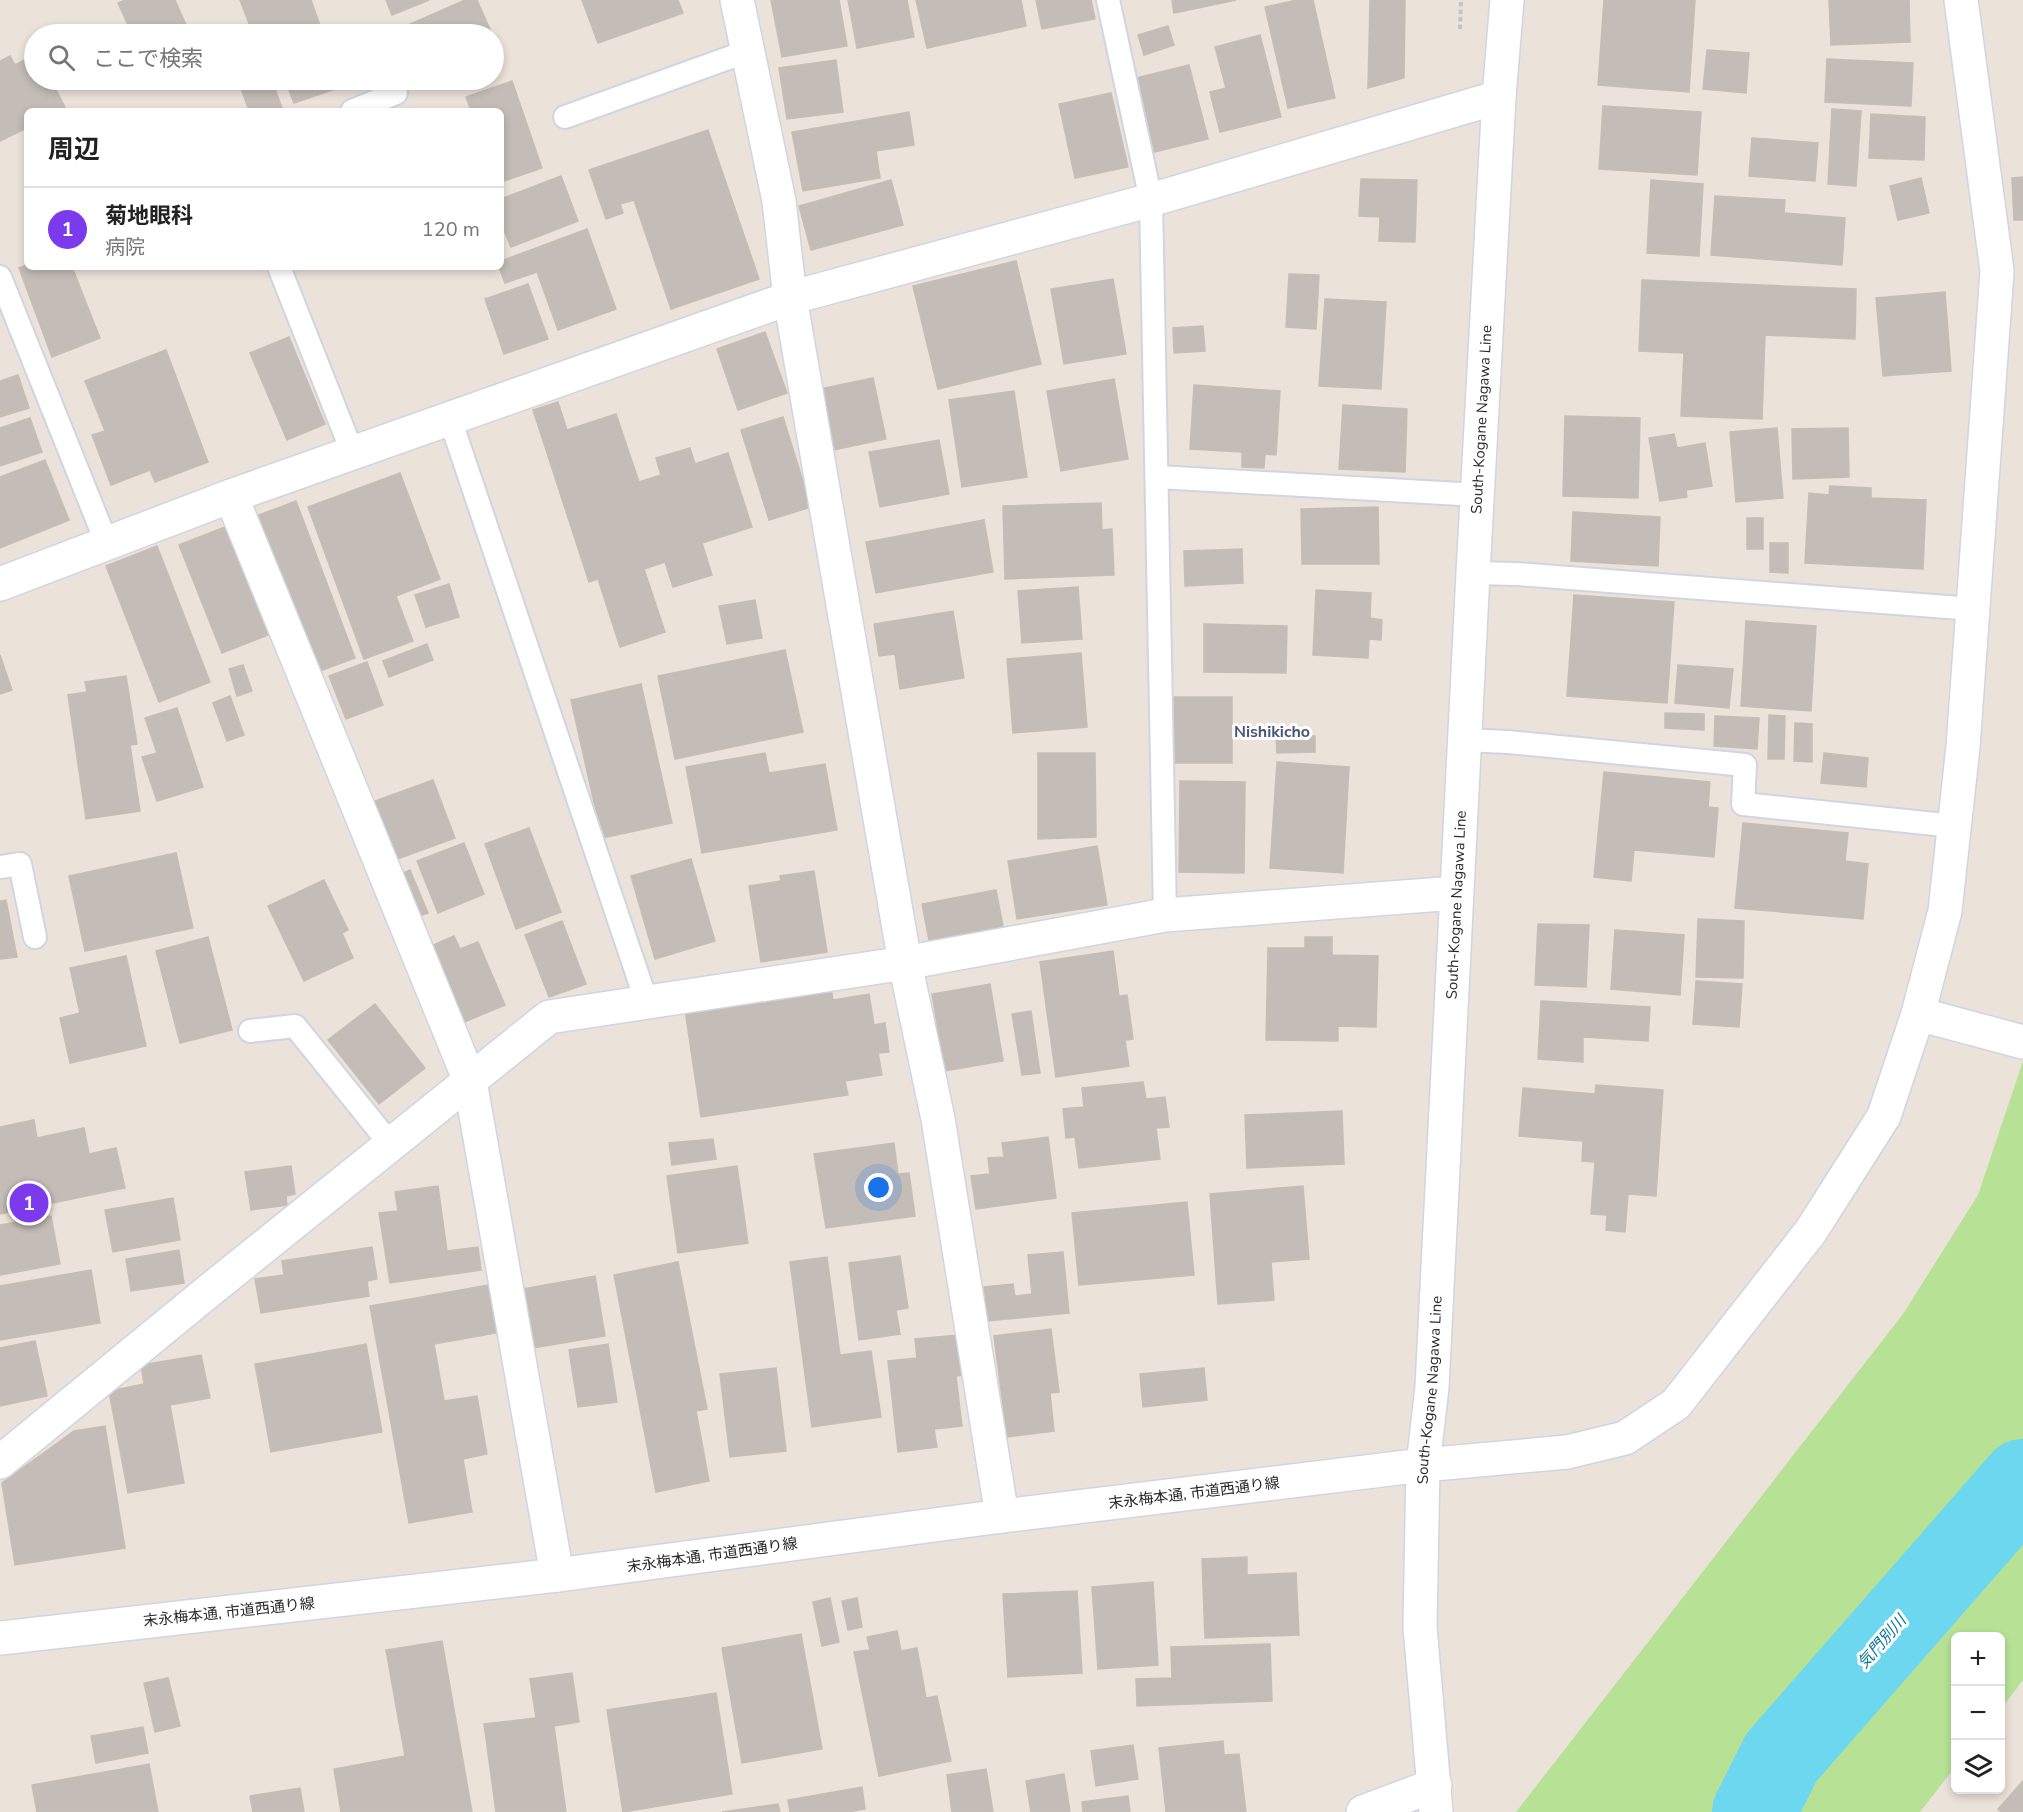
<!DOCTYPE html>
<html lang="ja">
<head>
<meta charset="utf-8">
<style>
  body { margin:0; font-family:"Nunito Sans","Noto Sans JP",sans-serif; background:#f2f2f2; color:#222 }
  .controls { position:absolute; right:18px; bottom:18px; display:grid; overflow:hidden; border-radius:9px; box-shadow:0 3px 9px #0003 }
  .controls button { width:54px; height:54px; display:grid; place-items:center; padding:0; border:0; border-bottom:2px solid #e0e0e0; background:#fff; color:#222; font:30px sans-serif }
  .you { position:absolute; left:879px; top:1188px; width:21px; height:21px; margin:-15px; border:4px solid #fff; border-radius:50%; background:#1a73e8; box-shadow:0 0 0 9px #1a73e833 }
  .badge { display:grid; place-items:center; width:39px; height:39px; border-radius:50%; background:#7c3aed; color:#fff; font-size:20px; font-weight:700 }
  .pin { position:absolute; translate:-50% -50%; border:3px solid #fff; box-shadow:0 2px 6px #0006 }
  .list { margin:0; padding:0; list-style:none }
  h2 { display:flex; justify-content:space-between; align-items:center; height:78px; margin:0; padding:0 24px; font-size:26px }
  h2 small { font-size:20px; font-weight:400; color:#767676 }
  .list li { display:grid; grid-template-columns:39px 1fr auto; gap:18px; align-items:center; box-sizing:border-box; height:84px; padding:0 24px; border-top:2px solid #e0e0e0 }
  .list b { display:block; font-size:22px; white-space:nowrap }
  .list p { margin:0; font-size:20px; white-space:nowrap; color:#767676 }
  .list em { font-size:20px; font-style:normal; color:#767676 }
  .icon { flex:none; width:33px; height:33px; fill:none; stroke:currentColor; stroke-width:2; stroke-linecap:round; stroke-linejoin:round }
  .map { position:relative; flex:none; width:2023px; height:1812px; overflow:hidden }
  .search { position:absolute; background:#fff; box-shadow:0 3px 9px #0003; left:24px; top:24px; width:480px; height:66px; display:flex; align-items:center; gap:15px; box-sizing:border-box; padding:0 21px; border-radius:33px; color:#767676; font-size:22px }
  .panel { position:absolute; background:#fff; box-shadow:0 3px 9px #0003; left:24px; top:108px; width:480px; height:162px; border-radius:9px }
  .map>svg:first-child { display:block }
  .green { fill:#b7e296 }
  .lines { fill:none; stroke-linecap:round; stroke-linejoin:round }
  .river { stroke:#6cd7ee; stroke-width:84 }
  .building { fill:#c3bcb7; stroke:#c6beb4; stroke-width:1.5 }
  .service-casing { stroke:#cfd5e2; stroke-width:26 }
  .minor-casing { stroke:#cfd5e2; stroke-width:36 }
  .tertiary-casing { stroke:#cfd5e2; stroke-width:36 }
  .secondary-casing { stroke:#cfd5e2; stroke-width:36 }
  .path { stroke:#c3c3c3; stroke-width:4; stroke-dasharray:4.5 3; stroke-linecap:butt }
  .service { stroke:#fff; stroke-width:22 }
  .minor { stroke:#fff; stroke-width:33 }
  .tertiary { stroke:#fff; stroke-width:33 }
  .secondary { stroke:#fff; stroke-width:33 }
  .labels { text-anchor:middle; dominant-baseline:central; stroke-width:6; stroke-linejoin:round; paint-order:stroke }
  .street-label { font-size:15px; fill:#292929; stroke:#fff }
  .neighbourhood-label { font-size:16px; font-weight:bold; fill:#495679; stroke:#fff }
  .water-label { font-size:16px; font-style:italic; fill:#0d7598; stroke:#fff }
</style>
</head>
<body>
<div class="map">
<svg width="2023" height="1812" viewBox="0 0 2023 1812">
  <rect width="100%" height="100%" fill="#ebe2da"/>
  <polygon class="green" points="2023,1061 2023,1680 2001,1709 2000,1636 1956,1636 1955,1767 1920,1812 1516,1812 1903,1314 1978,1195"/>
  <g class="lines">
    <polyline class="river" points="1754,1812 1781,1758 2023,1481"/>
  </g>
  <g class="building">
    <polygon points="125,0 175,0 190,34 132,34 118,3"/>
    <polygon points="240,0 311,0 323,34 253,34"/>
    <polygon points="386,0 429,0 392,15"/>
    <polygon points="465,0 477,0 492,34 404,34 401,28"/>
    <polygon points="582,0 678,0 683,13 598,43"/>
    <polygon points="771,0 839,0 847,46 782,57"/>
    <polygon points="848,0 907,0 914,37 857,48"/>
    <polygon points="916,0 1021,0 1026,26 927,48"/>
    <polygon points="1036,0 1091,0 1095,19 1042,29"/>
    <polygon points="1172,0 1236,0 1174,13"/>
    <polygon points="1297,0 1313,0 1335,98 1288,108 1265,7"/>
    <polygon points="1370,0 1405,0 1404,78 1368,88"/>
    <polygon points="1604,0 1695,0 1689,92 1598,85"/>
    <polygon points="1829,0 1909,0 1910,42 1831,45"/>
    <polygon points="1168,26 1174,45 1144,55 1138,35"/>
    <polygon points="1260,35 1281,117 1220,132 1210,92 1226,88 1215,47"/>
    <polygon points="494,38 503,59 494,63"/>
    <polygon points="1707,50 1749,53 1746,93 1703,89"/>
    <polygon points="34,55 34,80 51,80 66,109 61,111 27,111 27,128 0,141 0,61 10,56 15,65"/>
    <polygon points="1827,59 1913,63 1911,106 1825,102"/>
    <polygon points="836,60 843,112 787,119 779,68"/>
    <polygon points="1189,65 1208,139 1154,152 1136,78"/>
    <polygon points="272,80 283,111 249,111 242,91"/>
    <polygon points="285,80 331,80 335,89 294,103"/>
    <polygon points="512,81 542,168 501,182 501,111 471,111 466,97"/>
    <polygon points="1111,93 1128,167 1075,178 1059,104"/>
    <polygon points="1603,106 1701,112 1697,175 1599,169"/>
    <polygon points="1832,109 1861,111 1856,186 1828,184"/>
    <polygon points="909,112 914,145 876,151 880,178 803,191 792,132"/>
    <polygon points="1871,114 1925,117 1924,160 1869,158"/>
    <polygon points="708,130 759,279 671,309 634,200 620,204 623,213 606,219 589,170"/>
    <polygon points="1752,138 1818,143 1815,181 1749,176"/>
    <polygon points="561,176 578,221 511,247 501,223 501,199"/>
    <polygon points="2023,177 2023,220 2014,220 2012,178"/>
    <polygon points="1921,178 1929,213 1898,220 1890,186"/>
    <polygon points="1361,179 1417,180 1415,242 1379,241 1380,217 1359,216"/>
    <polygon points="891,180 903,225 811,250 799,206"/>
    <polygon points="1651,180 1703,184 1699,256 1647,253"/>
    <polygon points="1715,196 1785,200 1784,213 1845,218 1842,265 1711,255"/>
    <polygon points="587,229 616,309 558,330 537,272 505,283 499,267 501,267 501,261"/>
    <polygon points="1016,261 1041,364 938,389 913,286"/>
    <polygon points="27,265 27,267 72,267 100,338 52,357 19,268"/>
    <polygon points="1289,274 1319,275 1316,329 1286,327"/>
    <polygon points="1113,279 1126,354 1064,364 1051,289"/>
    <polygon points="1642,280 1856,289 1855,339 1765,335 1762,419 1681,416 1684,353 1639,351"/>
    <polygon points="528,284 548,339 504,354 485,299"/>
    <polygon points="1945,292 1951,371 1883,376 1876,298"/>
    <polygon points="1325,299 1386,302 1381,389 1319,386"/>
    <polygon points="1203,326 1205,351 1174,353 1173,328"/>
    <polygon points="765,332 787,393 738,410 717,349"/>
    <polygon points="289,337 325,424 287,440 250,353"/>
    <polygon points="166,350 208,462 155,482 150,470 111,485 92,435 105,431 85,381"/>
    <polygon points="18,375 29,408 0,417 0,381"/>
    <polygon points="873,378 886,439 833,450 820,389"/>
    <polygon points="1114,379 1128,459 1061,471 1047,391"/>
    <polygon points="1194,385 1280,391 1276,455 1265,454 1264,468 1242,467 1242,452 1190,449"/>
    <polygon points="1014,391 1027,477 962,487 949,400"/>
    <polygon points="558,402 567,430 616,414 639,482 661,475 656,458 690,448 695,464 728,453 752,527 702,543 712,575 673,587 665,562 644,569 665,632 620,647 598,579 589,582 533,410"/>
    <polygon points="1343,405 1407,409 1405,472 1339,469"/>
    <polygon points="1565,416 1640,418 1638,498 1563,496"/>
    <polygon points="783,417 811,507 769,520 741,430"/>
    <polygon points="30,418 42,452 0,466 0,428"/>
    <polygon points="1777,428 1783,498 1736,502 1730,432"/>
    <polygon points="1848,428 1849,477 1793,479 1792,429"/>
    <polygon points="1674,434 1677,448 1705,443 1712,486 1686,490 1687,497 1660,501 1649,438"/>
    <polygon points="939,440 949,494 880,507 869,452"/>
    <polygon points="45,460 69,520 0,548 0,477"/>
    <polygon points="400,473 440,579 396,596 413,641 364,659 308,507"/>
    <polygon points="1830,486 1871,488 1871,498 1926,500 1923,569 1805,563 1809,493 1829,495"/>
    <polygon points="296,501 355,658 309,675 251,518"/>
    <polygon points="1101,503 1102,530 1112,529 1114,575 1005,579 1003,506"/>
    <polygon points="1378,507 1379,564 1302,564 1301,509"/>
    <polygon points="1573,512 1660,517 1658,566 1571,561"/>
    <rect x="1747" y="518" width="16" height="31"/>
    <polygon points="984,520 993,572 876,593 866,542"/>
    <polygon points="225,527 268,635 222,653 179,545"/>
    <polygon points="1770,543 1788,543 1788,573 1770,572"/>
    <polygon points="157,546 210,682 159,702 106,566"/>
    <polygon points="1242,549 1243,583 1185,586 1184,551"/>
    <polygon points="449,584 459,617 426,627 415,595"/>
    <polygon points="1078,587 1082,639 1022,643 1018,591"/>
    <polygon points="1316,590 1371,593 1370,618 1382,620 1381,640 1369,639 1368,658 1313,655"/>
    <polygon points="1574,595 1674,602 1667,703 1567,696"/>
    <polygon points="755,600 762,638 727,644 719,606"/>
    <polygon points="953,611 964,678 900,689 895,654 879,656 874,624"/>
    <polygon points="1746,621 1816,626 1811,711 1741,706"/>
    <polygon points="1204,624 1287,626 1286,673 1204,672"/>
    <polygon points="427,644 433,660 389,677 383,661"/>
    <polygon points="785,650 803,732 675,759 658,676"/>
    <polygon points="1081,653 1087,727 1013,733 1007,659"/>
    <polygon points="0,655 12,690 0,694"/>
    <polygon points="367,662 383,705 346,719 329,676"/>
    <polygon points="243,665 252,691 237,696 229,669"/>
    <polygon points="1678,665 1733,669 1729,708 1675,703"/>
    <polygon points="126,676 137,744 130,745 140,811 86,819 68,695 87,692 85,682"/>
    <polygon points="641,684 672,823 602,838 571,700"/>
    <polygon points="230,696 244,735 227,741 213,703"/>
    <rect x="1171" y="697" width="61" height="66"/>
    <polygon points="177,708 203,787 157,801 142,757 157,753 145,718"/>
    <polygon points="1665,713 1704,714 1704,730 1665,728"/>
    <polygon points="1769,715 1785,716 1784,759 1768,759"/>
    <polygon points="1715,716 1759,718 1757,749 1714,746"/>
    <polygon points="1795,723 1812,724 1812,762 1794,761"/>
    <polygon points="1315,736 1315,752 1277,753 1276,737"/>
    <polygon points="765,753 769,773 825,764 837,830 702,853 686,767"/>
    <polygon points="1038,753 1095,753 1096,837 1038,839"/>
    <polygon points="1824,753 1868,758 1866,787 1821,783"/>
    <polygon points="1277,762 1349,767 1343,873 1270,868"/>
    <polygon points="1604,772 1710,782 1708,807 1718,808 1714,857 1634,850 1631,881 1594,877"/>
    <polygon points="433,780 455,838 389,862 367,804"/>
    <polygon points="1180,781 1245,782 1244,873 1179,872"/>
    <polygon points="1743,823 1848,833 1845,861 1868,864 1863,919 1735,908"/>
    <polygon points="529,828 561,912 516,929 485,844"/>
    <polygon points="464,843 484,894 438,913 417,861"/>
    <polygon points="1097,846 1107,905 1017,919 1008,861"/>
    <polygon points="176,853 193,928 85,951 69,876"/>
    <polygon points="691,859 715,941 655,959 631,876"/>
    <polygon points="410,870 428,913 414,918 396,876"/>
    <polygon points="814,871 827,952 761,962 749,886 781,881 780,876"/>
    <polygon points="324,880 348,930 342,933 353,958 304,981 268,906"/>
    <polygon points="996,890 1003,926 929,940 922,904"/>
    <polygon points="6,900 17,957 0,959 0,901"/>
    <polygon points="1698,919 1744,921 1743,978 1696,977"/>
    <polygon points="562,921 586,984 549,997 525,935"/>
    <polygon points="1538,924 1589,925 1586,987 1535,985"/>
    <polygon points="1615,930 1684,935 1680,995 1611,989"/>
    <polygon points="454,936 460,949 478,942 505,1005 462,1023 429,947"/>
    <polygon points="208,937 232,1030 180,1043 156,951"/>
    <polygon points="1305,937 1332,937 1332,955 1378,956 1376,1027 1338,1026 1338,1041 1266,1040 1268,948 1305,948"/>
    <polygon points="1113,951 1119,996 1127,995 1133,1039 1125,1040 1129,1066 1056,1077 1040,962"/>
    <polygon points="126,956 146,1046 70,1063 60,1018 80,1013 70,968"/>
    <polygon points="1696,981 1742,984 1739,1027 1693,1024"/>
    <polygon points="990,984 1003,1061 945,1071 932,994"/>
    <polygon points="831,988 833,1000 869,994 874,1025 885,1023 889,1052 878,1053 882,1075 845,1081 848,1095 701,1117 685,1010"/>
    <polygon points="1541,1001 1650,1007 1648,1041 1583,1037 1583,1062 1538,1059"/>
    <polygon points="375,1004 425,1068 379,1104 328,1040"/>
    <polygon points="1031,1011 1040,1073 1022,1075 1012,1014"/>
    <polygon points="1143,1082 1146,1099 1165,1097 1169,1127 1156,1128 1160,1159 1079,1168 1075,1137 1066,1138 1063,1109 1084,1107 1082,1088"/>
    <polygon points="1596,1085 1663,1090 1656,1196 1628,1194 1625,1232 1606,1230 1607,1215 1591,1214 1595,1162 1582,1161 1583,1141 1519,1136 1523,1088 1595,1094"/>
    <polygon points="1342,1111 1344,1164 1247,1168 1245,1115"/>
    <polygon points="34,1120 37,1138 84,1128 89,1154 116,1148 125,1188 0,1214 0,1127"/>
    <polygon points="1048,1137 1056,1198 976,1209 971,1176 990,1174 988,1158 1004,1157 1002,1143"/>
    <polygon points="713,1139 716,1159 672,1165 669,1143"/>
    <polygon points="894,1143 898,1174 909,1173 915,1216 826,1228 814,1154"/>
    <polygon points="291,1166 295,1194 286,1196 287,1205 251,1210 245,1172"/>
    <polygon points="737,1166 748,1243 678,1253 667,1176"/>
    <polygon points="438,1186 447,1251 478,1247 481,1270 390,1283 379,1213 398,1211 395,1192"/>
    <polygon points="1303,1186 1309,1259 1271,1262 1274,1300 1218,1304 1210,1194"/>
    <polygon points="173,1198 180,1240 113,1252 105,1210"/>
    <polygon points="1187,1202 1194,1275 1079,1285 1072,1213"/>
    <polygon points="51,1216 60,1264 0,1275 0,1225"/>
    <polygon points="372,1247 377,1279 367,1281 369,1296 261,1313 255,1279 284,1275 282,1261"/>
    <polygon points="179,1250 184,1283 131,1291 126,1259"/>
    <polygon points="1063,1252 1069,1313 987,1321 984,1287 1013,1284 1015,1296 1032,1294 1028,1255"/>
    <polygon points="900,1256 908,1308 896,1310 900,1334 859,1340 849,1263"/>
    <polygon points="827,1257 840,1355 871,1351 881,1417 812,1427 790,1262"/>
    <polygon points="678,1262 707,1409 696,1411 709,1481 656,1492 614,1275"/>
    <polygon points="91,1270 100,1323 0,1340 0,1286"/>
    <polygon points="595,1276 605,1336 533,1348 522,1289"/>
    <polygon points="488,1285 496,1333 434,1344 444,1401 477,1396 487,1454 463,1459 472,1512 409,1523 370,1306"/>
    <polygon points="1051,1329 1059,1392 1050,1393 1054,1431 1007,1437 994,1336"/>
    <polygon points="959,1335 963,1375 956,1376 962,1426 934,1429 937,1447 898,1452 888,1361 917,1358 915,1339"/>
    <polygon points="35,1341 47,1396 0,1406 0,1348"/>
    <polygon points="366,1344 382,1432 271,1452 255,1364"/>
    <polygon points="608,1344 617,1402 578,1407 569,1350"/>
    <polygon points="201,1355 210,1398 170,1405 184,1483 128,1493 109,1391 144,1384 141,1365"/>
    <polygon points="776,1368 786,1451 730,1457 720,1374"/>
    <polygon points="1204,1368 1207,1400 1143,1407 1140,1374"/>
    <polygon points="105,1426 125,1548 15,1565 2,1483 74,1431"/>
    <polygon points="1247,1557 1247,1575 1296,1573 1299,1635 1205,1638 1202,1559"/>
    <polygon points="1153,1582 1158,1665 1098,1669 1092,1587"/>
    <polygon points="1077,1591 1082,1673 1008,1677 1003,1594"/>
    <polygon points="830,1598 839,1642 822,1646 813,1602"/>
    <polygon points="857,1598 862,1627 848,1630 842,1601"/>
    <polygon points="897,1631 901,1651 917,1648 926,1698 937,1696 951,1761 879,1776 854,1652 870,1650 867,1637"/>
    <polygon points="801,1634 822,1749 742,1763 722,1648"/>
    <polygon points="442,1641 472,1812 341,1812 334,1769 405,1756 386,1650"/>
    <polygon points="1270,1644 1272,1701 1137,1706 1136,1679 1172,1678 1171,1647"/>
    <polygon points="572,1673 579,1722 554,1726 566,1812 496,1812 484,1724 536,1718 530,1679"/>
    <polygon points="168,1678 180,1726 155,1732 144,1683"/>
    <polygon points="716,1693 732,1794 623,1812 607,1710"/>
    <polygon points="143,1727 148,1753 96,1763 91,1736"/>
    <polygon points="1223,1741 1224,1755 1239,1754 1246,1812 1166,1812 1159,1748"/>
    <polygon points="1133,1745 1138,1779 1096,1786 1091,1751"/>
    <polygon points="149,1764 158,1812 37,1812 32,1785"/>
    <polygon points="986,1769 993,1812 952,1812 947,1775"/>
    <polygon points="1064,1774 1070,1812 1031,1812 1026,1781"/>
    <polygon points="2023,1781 2023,1812 2001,1812 1998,1809"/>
    <polygon points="862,1787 865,1809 848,1812 790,1812 788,1800"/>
    <polygon points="300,1788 304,1812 253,1812 250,1796"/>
    <polygon points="1128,1796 1130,1812 1083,1812 1082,1802"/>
    <polygon points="778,1804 780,1812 722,1812"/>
  </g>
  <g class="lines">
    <g class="service-casing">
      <g id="service">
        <polyline points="1108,0 1151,200 1165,915"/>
        <polyline points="352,111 396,93"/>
        <polyline points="565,117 748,51"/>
        <polyline points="279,267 353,454"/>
        <polyline points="0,277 107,544"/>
        <polyline points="450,419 647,1003"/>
        <polyline points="1157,477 1478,495"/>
        <polyline points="1473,573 1517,574 1973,609"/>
        <polyline points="1464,740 1508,742 1745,765 1743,804 1954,826"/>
        <polyline points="0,867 20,864 35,937"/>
        <polyline points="250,1031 295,1026 391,1145"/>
      </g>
    </g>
    <g class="minor-casing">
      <g id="minor">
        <polyline points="737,0 779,201 790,298 905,963 938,1119 1002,1516"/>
        <polyline points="231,496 470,1081 557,1575"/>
        <polyline points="0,584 231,496 790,298 1151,200 1499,97"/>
        <polyline points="1918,1014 2023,1042"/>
        <polyline points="0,1462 210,1290 549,1017 905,963 1165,915 1456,893"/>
        <polyline points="1423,1465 1567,1452 1625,1438 1676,1404 1811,1231 1884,1116 1918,1014 1945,911 1963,747 1997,271 1961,0"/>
        <polyline points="1363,1812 1435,1785"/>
      </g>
    </g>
    <g class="tertiary-casing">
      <polyline id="tertiary" points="0,1638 557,1575 1002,1516 1423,1465"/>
    </g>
    <g class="secondary-casing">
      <g id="secondary">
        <path id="s1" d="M1436 1812 1420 1627 1423 1465 1432 1387 1473 573 1499 97 1507 0"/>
      </g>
    </g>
    <polyline class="path" points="1460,29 1461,0"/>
    <use href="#service" class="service"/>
    <use href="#minor" class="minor"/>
    <use href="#tertiary" class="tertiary"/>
    <use href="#secondary" class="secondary"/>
  </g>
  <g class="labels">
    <g class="street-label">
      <text stroke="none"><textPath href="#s1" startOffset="1395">South-Kogane Nagawa Line</textPath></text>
      <text stroke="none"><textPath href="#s1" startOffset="909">South-Kogane Nagawa Line</textPath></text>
      <text stroke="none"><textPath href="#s1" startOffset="423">South-Kogane Nagawa Line</textPath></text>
      <text transform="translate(1194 1493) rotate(-7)">末永梅本通, 市道西通り線</text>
      <text transform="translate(712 1555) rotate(-8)">末永梅本通, 市道西通り線</text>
      <text transform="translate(229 1612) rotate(-6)">末永梅本通, 市道西通り線</text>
    </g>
    <g class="neighbourhood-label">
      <text x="1272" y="732">Nishikicho</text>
    </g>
    <g class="water-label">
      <text transform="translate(1882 1642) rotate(-49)">気門別川</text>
    </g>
  </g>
</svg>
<div class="controls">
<button>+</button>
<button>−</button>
<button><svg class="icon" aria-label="layers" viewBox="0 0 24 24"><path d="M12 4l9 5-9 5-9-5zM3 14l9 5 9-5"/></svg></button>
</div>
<div class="you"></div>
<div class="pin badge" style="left:29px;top:1203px">1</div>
<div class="search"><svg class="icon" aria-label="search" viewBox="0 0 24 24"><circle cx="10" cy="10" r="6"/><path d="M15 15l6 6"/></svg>ここで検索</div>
<section class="panel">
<h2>周辺<small></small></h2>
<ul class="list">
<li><span class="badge">1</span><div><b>菊地眼科</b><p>病院</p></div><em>120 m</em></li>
</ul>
</section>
</div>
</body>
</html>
